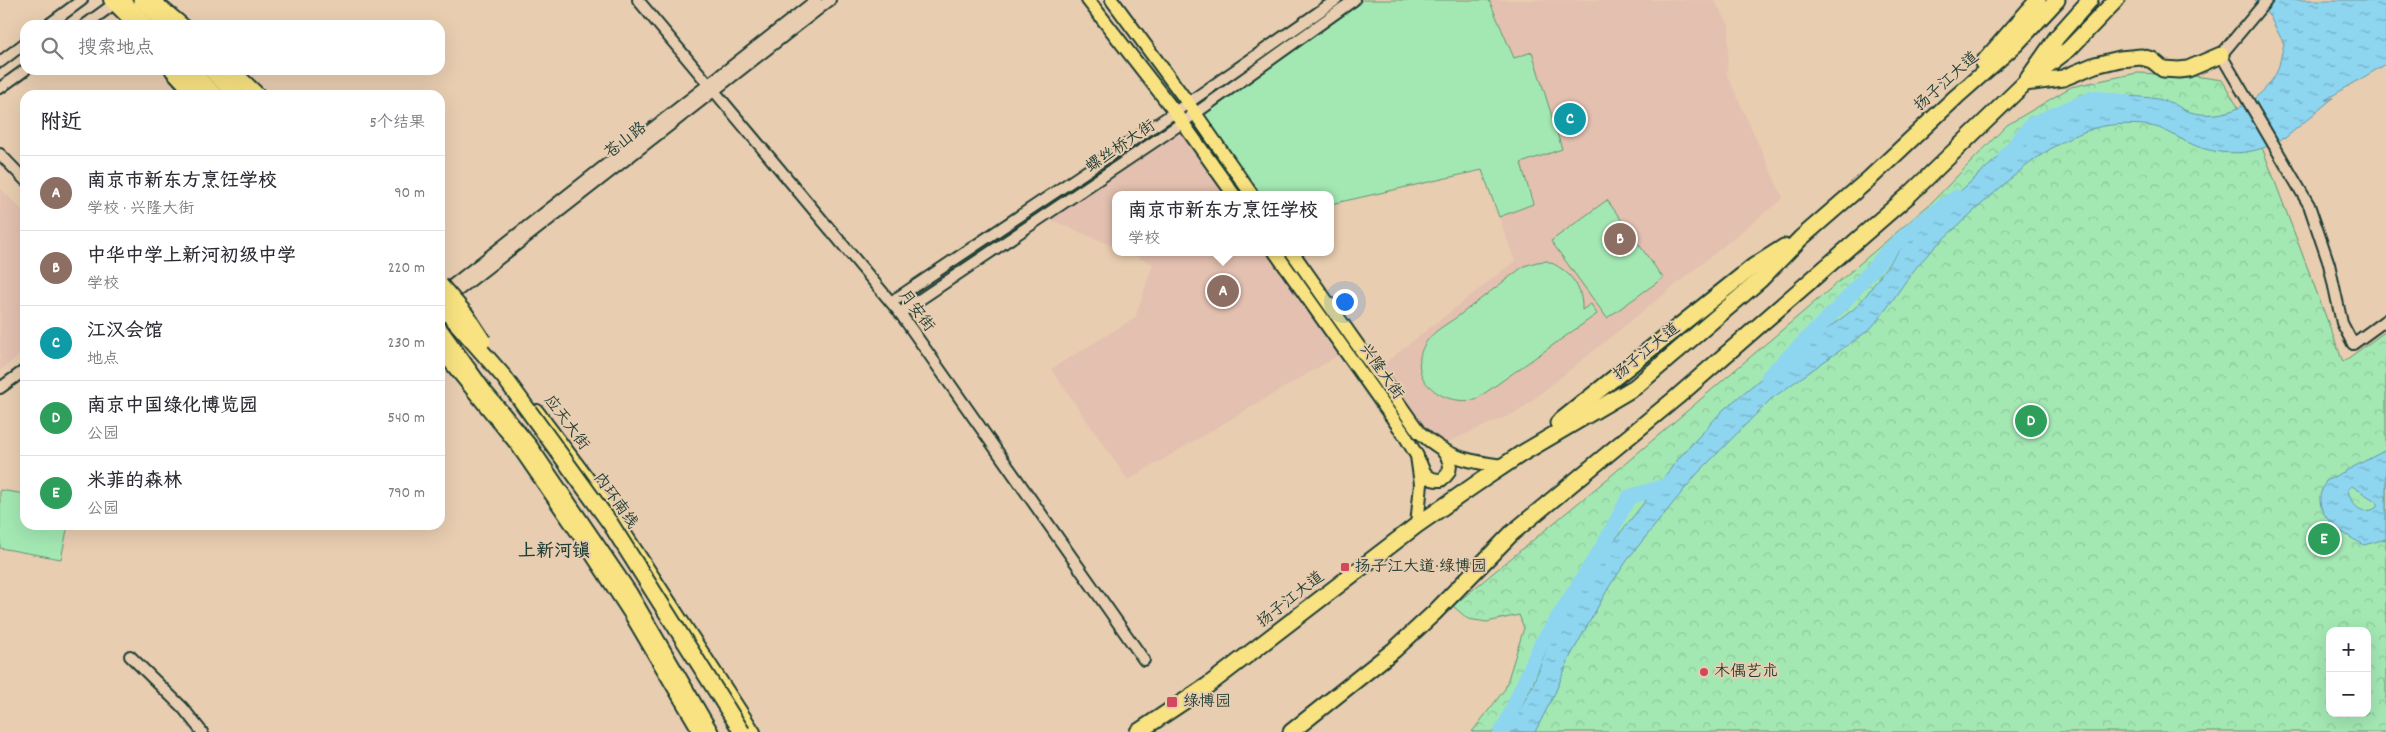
<!DOCTYPE html>
<html lang="zh">
<head>
<meta charset="utf-8">
<style>
  body { margin:0; font-family:Dekko,"LXGW WenKai TC",sans-serif; background:#f7f7f7; color:#2b2b33 }
  .controls { position:absolute; right:15px; bottom:15px; display:grid; overflow:hidden; border-radius:10px; box-shadow:0 5px 20px #0002 }
  .controls button { width:45px; height:45px; display:grid; place-items:center; padding:0; border:0; border-bottom:1px solid #e1e1e2; background:#fff; color:#2b2b33; font:25px sans-serif }
  .you { position:absolute; left:1344px; top:301px; width:18px; height:18px; margin:-12px; border:4px solid #fff; border-radius:50%; background:#1a73e8; box-shadow:0 0 0 8px #1a73e833 }
  .badge { display:grid; place-items:center; width:32px; height:32px; border-radius:50%; background:#d93025; color:#fff; font-size:16px; font-weight:700 }
  .pin { position:absolute; translate:-50% -50%; border:2px solid #fff; box-shadow:0 1px 5px #0006 }
  .popup { position:absolute; left:1112px; top:191px; width:222px; height:65px; box-sizing:border-box; display:grid; place-content:center; border-radius:10px; background:#fff; filter:drop-shadow(0 1px 4px #0005); font-size:16px; white-space:nowrap; color:#7c7c81 }
  .popup b { font-size:19px; color:#2b2b33 }
  .popup::after { content:''; position:absolute; left:50%; top:100%; margin-left:-10px; border:10px solid transparent; border-top-color:#fff }
  .list { margin:0; padding:0; list-style:none }
  h2 { display:flex; justify-content:space-between; align-items:center; height:65px; margin:0; padding:0 20px; font-size:21px }
  h2 small { font-size:16px; font-weight:400; color:#7c7c81 }
  .list li { display:grid; grid-template-columns:32px 1fr auto; gap:15px; align-items:center; box-sizing:border-box; height:75px; padding:0 20px; border-top:1px solid #e1e1e2 }
  .list b { display:block; font-size:19px; white-space:nowrap }
  .list p { margin:0; font-size:16px; white-space:nowrap; color:#7c7c81 }
  .list em { font-size:16px; font-style:normal; color:#7c7c81 }
  .icon { flex:none; width:28px; height:28px; fill:none; stroke:currentColor; stroke-width:2; stroke-linecap:round; stroke-linejoin:round }
  .map { position:relative; flex:none; width:2386px; height:732px; overflow:hidden }
  .search { position:absolute; background:#fff; box-shadow:0 5px 20px #0002; left:20px; top:20px; width:425px; height:55px; display:flex; align-items:center; gap:12px; box-sizing:border-box; padding:0 18px; border-radius:15px; color:#7c7c81; font-size:19px }
  .panel { position:absolute; background:#fff; box-shadow:0 5px 20px #0002; left:20px; top:90px; width:425px; height:440px; border-radius:15px }
  .map>svg:first-child { display:block }
  .built { fill:#e3c0b0 }
  .green { fill:#a3e8b3; stroke:#619274 }
  .park { fill:url(#park-crowns); stroke:#619274; fill-rule:evenodd }
  .water { fill:url(#water-ripples); stroke:#6298a5; fill-rule:evenodd }
  .lines { fill:none; stroke-linecap:round; stroke-linejoin:round }
  .river { stroke:#8ed5f0; stroke-width:15 }
  .minor-casing { stroke:#1f3d34; stroke-width:14 }
  .major-casing { stroke:#1f3d34; stroke-width:16 }
  .highway-casing { stroke:#1f3d34; stroke-width:19 }
  .minor { stroke:#e8cdb0; stroke-width:10 }
  .major { stroke:#f8e281; stroke-width:12 }
  .highway { stroke:#f8e281; stroke-width:15 }
  .highway-bridge-casing { stroke:#1f3d34; stroke-width:19; stroke-linecap:butt }
  .highway-bridge { stroke:#f8e281; stroke-width:15 }
  .poi-dot { fill:#d1495b; stroke:#e8cdb0; stroke-width:2 }
  .labels { text-anchor:middle; dominant-baseline:central; stroke-width:4; stroke-linejoin:round; paint-order:stroke }
  .street-label { font-size:16px; fill:#1f3d34; stroke:#e8cdb0 }
  .poi-label { font-size:16px; fill:#1f3d34; stroke:#e8cdb0; text-anchor:start }
  .neighbourhood-label { font-size:18px; font-weight:bold; fill:#1f3d34; stroke:#e8cdb0 }
</style>
</head>
<body>
<div class="map">
<svg width="2386" height="732" viewBox="0 0 2386 732">
  <defs>
    <pattern id="park-crowns" width="20" height="18" patternUnits="userSpaceOnUse" patternTransform="scale(1.25)"><rect width="20" height="18" fill="#a3e8b3"/><path d="M2 6a3 3 0 1 1 6 0M12 15a3 3 0 1 1 6 0" fill="none" stroke="#8cc89b"/></pattern>
    <pattern id="water-ripples" width="26" height="14" patternUnits="userSpaceOnUse" patternTransform="scale(1.25)"><rect width="26" height="14" fill="#8ed5f0"/><path d="M2 4q2-2 4 0t4 0M15 11q2-2 4 0t4 0" fill="none" stroke="#73aec3"/></pattern>
  </defs>
  <rect width="100%" height="100%" fill="#e8cdb0"/>
  <filter id="ink" filterUnits="userSpaceOnUse"><feTurbulence type="fractalNoise" baseFrequency=".02" numOctaves="2"/><feDisplacementMap in="SourceGraphic" scale="10" xChannelSelector="R" yChannelSelector="G"/><feConvolveMatrix kernelMatrix="1 2 1 2 8 2 1 2 1" color-interpolation-filters="sRGB"/></filter>
  <g filter="url(#ink)">
    <g class="built">
      <polygon points="1489,0 1714,0 1729,25 1727,75 1783,198 1519,411 1436,447 1376,370 1515,261 1499,217 1533,204 1521,163 1532,53 1514,58"/>
      <polygon points="1175,112 1234,195 1116,195 1115,247 1045,217 1038,205"/>
      <polygon points="0,188 25,213 25,352 0,370"/>
      <polygon points="1127,252 1275,252 1346,351 1128,480 1051,369 1135,318 1153,264"/>
    </g>
    <g class="green">
      <polygon points="1354,0 1489,0 1514,58 1532,52 1562,149 1521,163 1533,204 1499,217 1482,170 1331,204 1330,195 1252,195 1196,114"/>
      <polygon points="1607,200 1663,278 1607,318 1551,241"/>
      <path d="M1547 261C1569 270 1583 286 1582 310L1591 304 1597 314 1475 400C1457 402 1442 399 1429 386 1416 374 1417 354 1427 341 1434 331 1447 324 1457 317 1479 300 1502 283 1524 266L1537 262Z"/>
      <polygon points="0,490 25,494 25,525 68,525 61,559 0,548"/>
    </g>
    <path class="park" d="M2137 73 2188 75 2222 80 2263 150 2343 362 2386 331V732H1472L1505 689 1524 628 1519 615 1487 622 1468 619 1453 606 1606 480 1931 203 2007 125 2071 87ZM2330 631H2367V713H2330Z"/>
    <g class="water">
      <path d="M2255 0H2386V64L2325 100 2333 98 2284 139 2283 138C2258 155 2225 157 2196 146 2183 141 2172 133 2159 128 2144 123 2110 123 2095 128 2047 143 2010 179 1974 211 1953 230 1932 248 1915 269 1899 289 1887 311 1869 330L1771 399 1696 475 1631 555 1609 587 1570 657 1555 693 1535 732H1508L1533 684 1547 647 1588 574 1679 458 1723 410 1764 376 1854 309C1871 292 1882 270 1898 252 1919 228 1942 207 1966 186 2003 152 2045 115 2095 101 2116 95 2145 95 2166 101 2175 103 2182 110 2190 112 2224 121 2257 104 2274 77 2280 68 2281 54 2284 44L2270 17Z"/>
      <path d="M2386 450V539L2364 545C2346 535 2318 521 2320 496 2321 491 2324 485 2326 481ZM2352 486 2377 502V507C2362 518 2350 504 2348 489Z"/>
    </g>
    <g class="lines">
      <g class="river">
        <polyline points="2005,157 2032,124 2094,98 2126,102"/>
        <polyline points="1768,377 1843,303 1889,250 1920,222 1957,197"/>
        <polyline points="1501,732 1504,728 1540,646 1603,546 1629,497 1665,486 1670,481"/>
      </g>
      <g class="minor-casing">
        <g id="minor">
          <polyline points="638,0 900,313 1144,660"/>
          <polyline points="2267,0 2221,55 2309,205 2329,264 2342,323 2353,344 2386,320"/>
          <polyline points="48,25 82,0"/>
          <polyline points="85,25 118,1"/>
          <polyline points="0,62 25,43"/>
          <polyline points="0,88 25,70"/>
          <polyline points="0,154 25,180"/>
          <polyline points="441,294 816,0"/>
          <polyline points="446,300 830,0"/>
          <polyline points="891,302 1175,112 1336,0"/>
          <polyline points="900,313 1182,123 1354,0"/>
          <polyline points="0,388 25,370"/>
          <polyline points="130,656 183,708 202,732"/>
        </g>
      </g>
      <g class="major-casing">
        <g id="major">
          <polyline points="110,0 126,16"/>
          <polyline points="155,0 170,16"/>
          <polyline points="1088,0 1175,112 1234,195"/>
          <polyline points="1112,0 1188,103 1252,195"/>
          <polyline points="1275,252 1404,434 1417,456 1421,484 1417,525"/>
          <path d="M1292 252 1419 432C1449 458 1465 461 1503 466"/>
          <polyline points="440,350 517,445 579,535 631,615 700,732"/>
          <polyline points="537,411 598,492 754,732"/>
          <path d="M1420 463C1424 474 1429 481 1441 480 1453 472 1452 462 1443 451"/>
        </g>
      </g>
      <g class="highway-casing">
        <g id="highway">
          <polyline points="121,0 145,25"/>
          <polyline points="141,0 166,25"/>
          <polyline points="163,10 181,25"/>
          <polyline points="1983,63 2038,0"/>
          <polyline points="173,70 196,95"/>
          <polyline points="190,70 215,95"/>
          <polyline points="211,70 236,95"/>
          <polyline points="231,70 257,95"/>
          <polyline points="2036,74 2069,49 2116,0"/>
          <polyline points="2025,83 2063,78 2095,65 2120,59 2141,57 2152,60 2163,69 2179,70 2188,69 2221,55"/>
          <polyline points="440,330 485,393 529,446 629,593 710,732"/>
          <polyline points="1558,423 1754,266 1784,247"/>
          <polyline points="1138,732 1207,686 1417,525 1476,484 1521,454 1635,387 1760,280 1801,238 1869,179 1956,97 2016,44 2057,0"/>
          <polyline points="1291,732 1394,650 1434,613 1512,533 1677,397 1909,195 2025,83 2057,37 2090,0"/>
        </g>
      </g>
      <use href="#minor" class="minor"/>
      <use href="#major" class="major"/>
      <use href="#highway" class="highway"/>
      <g class="highway-bridge-casing">
        <g id="highway-bridge">
          <polyline points="440,285 466,315 483,341"/>
          <polyline points="440,304 504,377 610,523 742,732"/>
        </g>
      </g>
      <use href="#highway-bridge" class="highway-bridge"/>
    </g>
  </g>
  <g class="poi-dot">
    <rect x="1340" y="562" width="10" height="10" rx="2.5"/>
    <circle cx="1704" cy="672" r="5"/>
    <rect x="1166" y="696" width="12" height="12" rx="2.5"/>
  </g>
  <g class="labels">
    <g class="street-label">
      <text transform="translate(1947 82) rotate(-42)">扬子江大道</text>
      <text transform="translate(626 141) rotate(-38)">苍山路</text>
      <text transform="translate(1121 147) rotate(-34)">螺丝桥大街</text>
      <text transform="translate(916 311) rotate(53)">月安街</text>
      <text transform="translate(1647 352) rotate(-39)">扬子江大道</text>
      <text transform="translate(1381 372) rotate(55)">兴隆大街</text>
      <text transform="translate(566 423) rotate(53)">应天大街</text>
      <text transform="translate(615 501) rotate(55)">内环南线</text>
      <text transform="translate(1291 600) rotate(-38)">扬子江大道</text>
    </g>
    <g class="poi-label">
      <text x="1355" y="567">扬子江大道·绿博园</text>
      <text x="1714" y="672">木偶艺术</text>
      <text x="1183" y="702">绿博园</text>
    </g>
    <g class="neighbourhood-label">
      <text x="554" y="552">上新河镇</text>
    </g>
  </g>
</svg>
<div class="controls">
<button>+</button>
<button>−</button>
</div>
<div class="you"></div>
<div class="pin badge" style="left:1223px;top:291px;background:#8d6e63">A</div>
<div class="popup"><b>南京市新东方烹饪学校</b>学校</div>
<div class="pin badge" style="left:1620px;top:239px;background:#8d6e63">B</div>
<div class="pin badge" style="left:1570px;top:119px;background:#0f9aa8">C</div>
<div class="pin badge" style="left:2031px;top:421px;background:#2e9e5b">D</div>
<div class="pin badge" style="left:2324px;top:539px;background:#2e9e5b">E</div>
<div class="search"><svg class="icon" aria-label="search" viewBox="0 0 24 24"><circle cx="10" cy="10" r="6"/><path d="M15 15l6 6"/></svg>搜索地点</div>
<section class="panel">
<h2>附近<small>5个结果</small></h2>
<ul class="list">
<li><span class="badge" style="background:#8d6e63">A</span><div><b>南京市新东方烹饪学校</b><p>学校 · 兴隆大街</p></div><em>90 m</em></li>
<li><span class="badge" style="background:#8d6e63">B</span><div><b>中华中学上新河初级中学</b><p>学校</p></div><em>220 m</em></li>
<li><span class="badge" style="background:#0f9aa8">C</span><div><b>江汉会馆</b><p>地点</p></div><em>230 m</em></li>
<li><span class="badge" style="background:#2e9e5b">D</span><div><b>南京中国绿化博览园</b><p>公园</p></div><em>540 m</em></li>
<li><span class="badge" style="background:#2e9e5b">E</span><div><b>米菲的森林</b><p>公园</p></div><em>790 m</em></li>
</ul>
</section>
</div>
</body>
</html>
